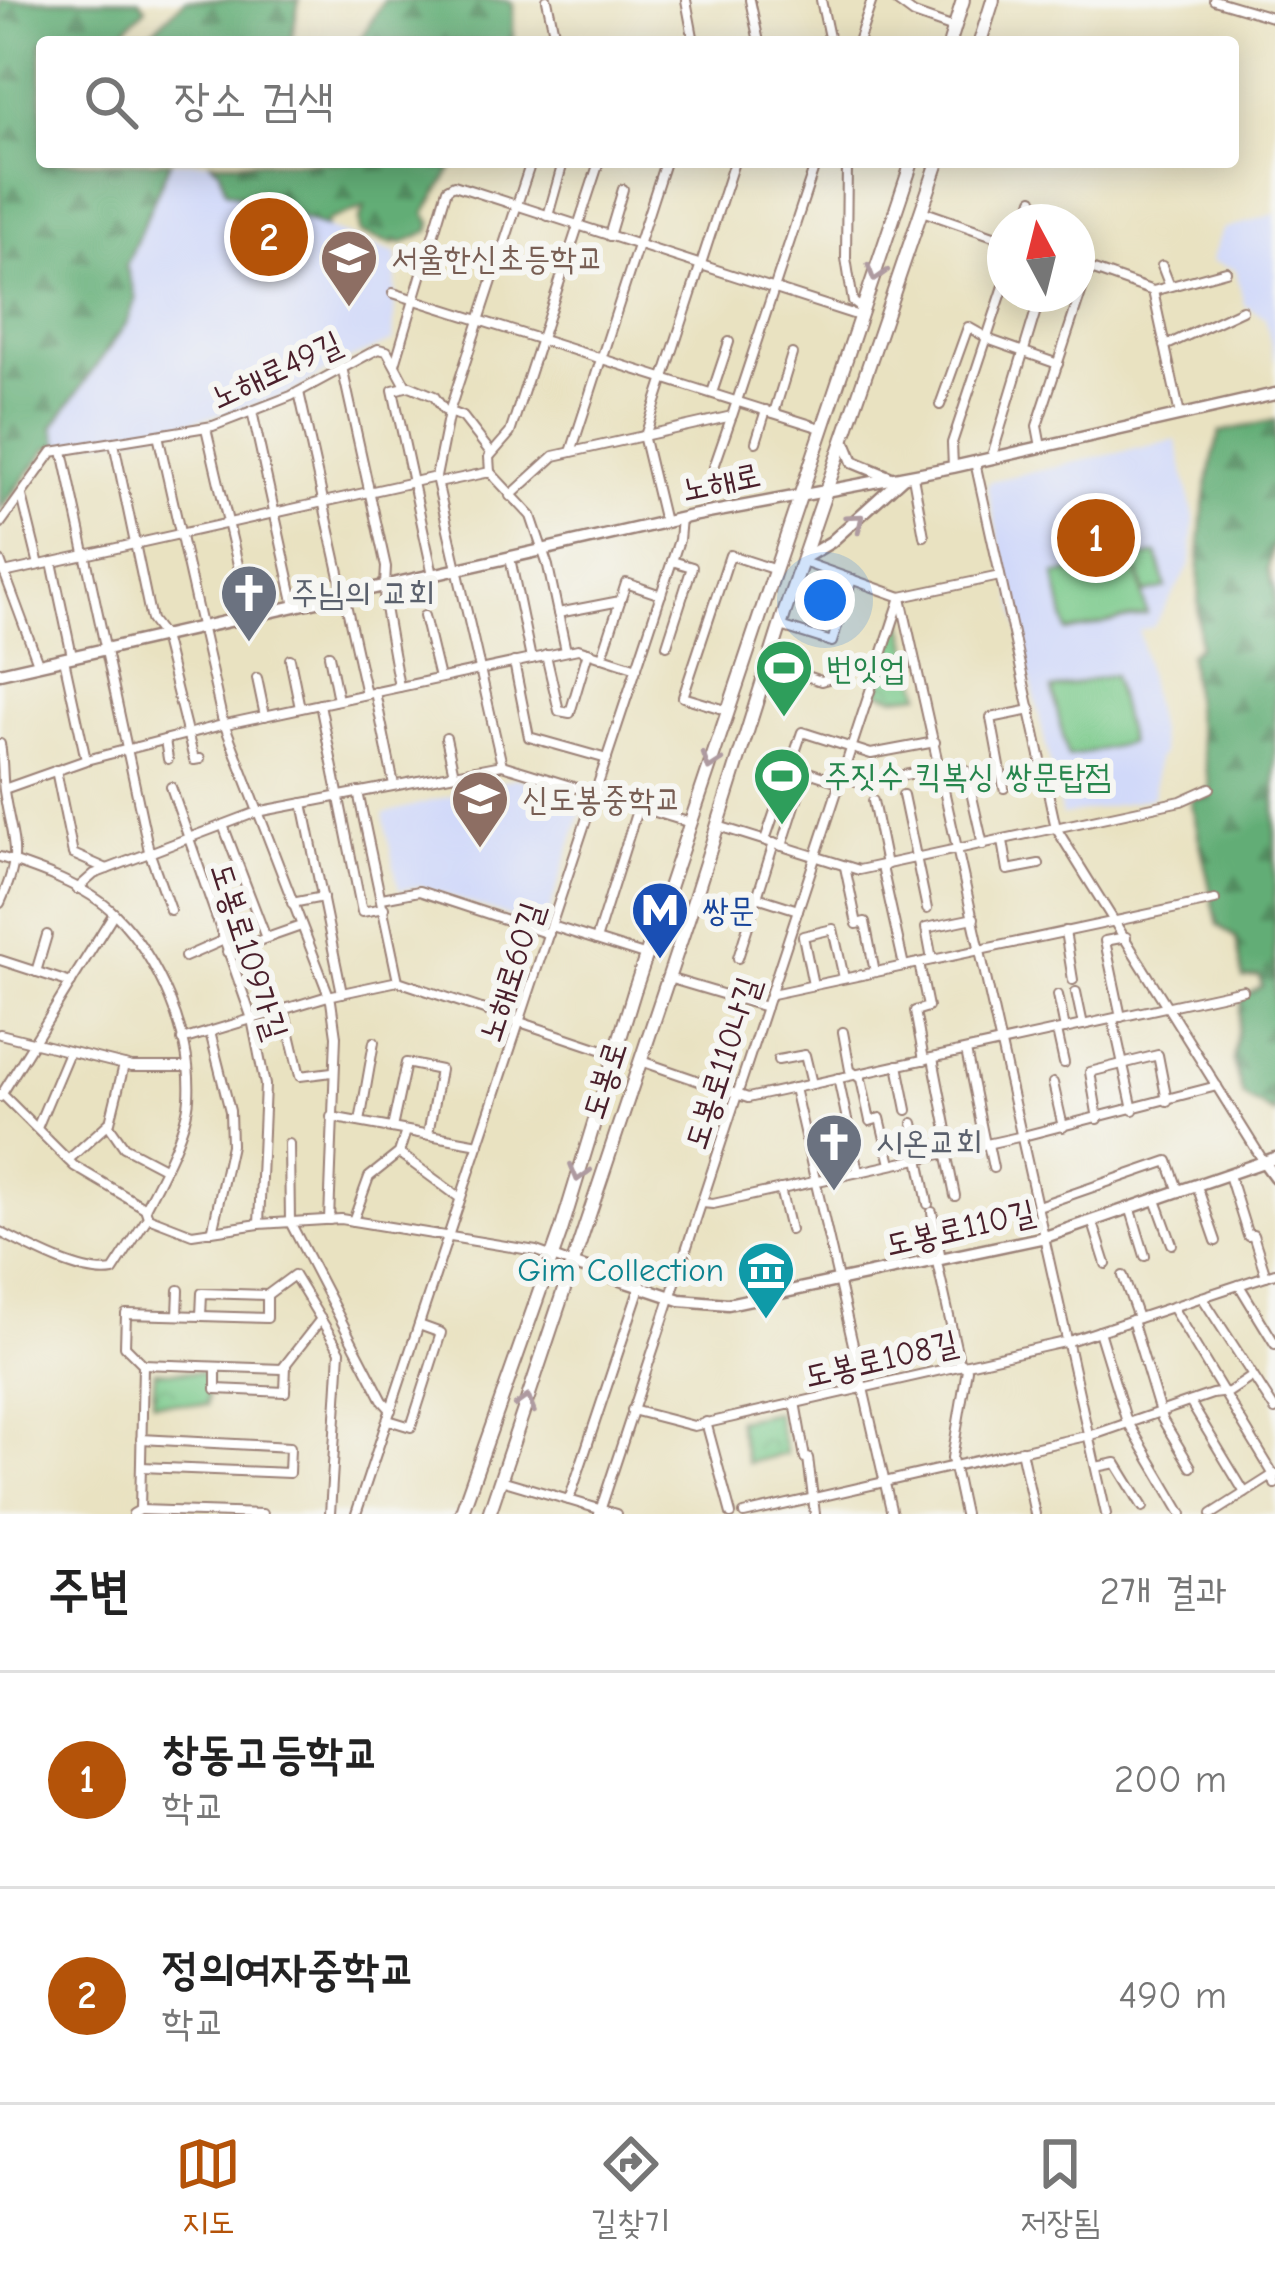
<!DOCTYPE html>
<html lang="ko">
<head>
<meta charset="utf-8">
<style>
  body { margin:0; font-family:"Comic Neue","Poor Story",sans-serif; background:#f6f6f6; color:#222 }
  .compass { position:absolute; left:987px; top:204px; width:108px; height:108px; border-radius:50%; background:#fff; box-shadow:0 6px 30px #0003; rotate:353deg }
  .you { position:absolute; left:825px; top:600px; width:42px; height:42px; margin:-30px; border:9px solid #fff; border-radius:50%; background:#1a73e8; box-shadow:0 0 0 18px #1a73e833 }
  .badge { display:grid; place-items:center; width:78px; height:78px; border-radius:50%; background:#b45309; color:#fff; font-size:39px; font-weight:700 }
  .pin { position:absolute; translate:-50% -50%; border:6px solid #fff; box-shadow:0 3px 12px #0006 }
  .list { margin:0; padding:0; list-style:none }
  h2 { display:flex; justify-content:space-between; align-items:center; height:156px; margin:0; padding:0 48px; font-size:51px }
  h2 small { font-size:39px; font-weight:400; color:#767676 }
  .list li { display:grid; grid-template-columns:78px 1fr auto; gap:36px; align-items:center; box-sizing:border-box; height:216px; padding:0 48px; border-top:3px solid #e0e0e0 }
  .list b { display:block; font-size:45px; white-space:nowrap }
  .list p { margin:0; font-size:39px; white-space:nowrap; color:#767676 }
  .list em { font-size:39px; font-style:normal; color:#767676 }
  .icon { flex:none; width:66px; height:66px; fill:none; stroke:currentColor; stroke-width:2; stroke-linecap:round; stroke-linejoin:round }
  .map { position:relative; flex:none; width:1275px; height:1514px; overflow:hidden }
  .search { position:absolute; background:#fff; box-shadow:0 6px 30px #0003; left:36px; right:36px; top:36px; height:132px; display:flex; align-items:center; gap:30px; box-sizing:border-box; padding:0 42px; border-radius:12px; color:#767676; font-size:45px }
  .sheet { height:588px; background:#fff }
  nav { display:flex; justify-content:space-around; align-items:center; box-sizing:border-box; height:168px; border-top:3px solid #e0e0e0; background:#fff; font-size:33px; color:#767676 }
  nav a { display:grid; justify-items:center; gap:6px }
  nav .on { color:#b45309 }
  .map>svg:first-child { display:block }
  .built { fill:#d1d9f9 }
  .forest { fill:url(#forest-firs); stroke:#566650; stroke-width:3 }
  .park { fill:url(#park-crowns); stroke:#62745a; stroke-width:3 }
  .garden { fill:#79c98a; stroke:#62745a; stroke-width:3 }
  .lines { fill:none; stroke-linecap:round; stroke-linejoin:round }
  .street-casing { stroke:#9a8076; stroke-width:12 }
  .secondary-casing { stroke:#9a8076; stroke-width:15 }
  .primary-casing { stroke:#9a8076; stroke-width:16 }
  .street { stroke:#fff; stroke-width:8 }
  .secondary { stroke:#fff; stroke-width:10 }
  .primary { stroke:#fff; stroke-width:12 }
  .oneway { stroke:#ae9aa0 }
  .labels { text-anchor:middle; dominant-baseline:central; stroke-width:12; stroke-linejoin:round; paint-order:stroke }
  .education-label { font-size:33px; fill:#785e54; stroke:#f6f6f2; text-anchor:start }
  .street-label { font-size:33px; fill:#4a1f2b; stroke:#f6f6f2 }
  .worship-label { font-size:33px; fill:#5b616d; stroke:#f6f6f2; text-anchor:start }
  .leisure-label { font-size:33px; fill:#27864d; stroke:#f6f6f2; text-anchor:start }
  .transit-label { font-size:33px; fill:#164399; stroke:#f6f6f2; text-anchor:start }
  .culture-label { font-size:33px; fill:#0d838f; stroke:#f6f6f2; text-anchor:end }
</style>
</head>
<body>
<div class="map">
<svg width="1275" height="1514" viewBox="0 0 1275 1514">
  <defs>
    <pattern id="forest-firs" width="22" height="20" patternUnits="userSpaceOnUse" patternTransform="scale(3)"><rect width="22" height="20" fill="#62ad76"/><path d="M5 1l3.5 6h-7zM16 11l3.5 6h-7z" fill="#538c61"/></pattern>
    <pattern id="park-crowns" width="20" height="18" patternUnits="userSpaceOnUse" patternTransform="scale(3)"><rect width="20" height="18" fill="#79c98a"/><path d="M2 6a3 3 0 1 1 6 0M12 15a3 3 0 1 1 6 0" fill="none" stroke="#6aac77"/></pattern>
  </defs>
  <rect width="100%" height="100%" fill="#f6f6f2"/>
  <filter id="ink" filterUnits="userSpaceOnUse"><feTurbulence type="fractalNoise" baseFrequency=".00833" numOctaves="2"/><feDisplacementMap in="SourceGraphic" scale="24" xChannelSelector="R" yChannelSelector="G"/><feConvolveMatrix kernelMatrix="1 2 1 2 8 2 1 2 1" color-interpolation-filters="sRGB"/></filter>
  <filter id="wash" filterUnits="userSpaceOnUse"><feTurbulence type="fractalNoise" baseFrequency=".004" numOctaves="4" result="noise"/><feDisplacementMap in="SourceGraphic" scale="48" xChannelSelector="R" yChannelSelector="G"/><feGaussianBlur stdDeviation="2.7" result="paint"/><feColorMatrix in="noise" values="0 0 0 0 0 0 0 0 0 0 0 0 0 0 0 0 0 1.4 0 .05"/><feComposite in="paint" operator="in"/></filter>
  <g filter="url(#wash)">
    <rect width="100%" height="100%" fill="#e9e2c1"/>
    <g class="built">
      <polygon points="170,162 211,162 220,170 226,191 397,254 393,341 340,363 283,397 149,433 60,446 53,427 128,321 136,298 126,266"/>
      <polygon points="1275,214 1275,364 1265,317 1244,305 1236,269 1211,261 1222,230"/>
      <polygon points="1176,440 1194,517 1191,564 1153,627 1139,630 1162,754 1157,759 1153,797 1062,816 987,487 990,481"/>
      <polygon points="516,778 585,800 544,928 420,886 399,890 383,814"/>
    </g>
    <g class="forest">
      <polygon points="0,0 139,0 146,8 112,42 42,42 42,162 170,162 126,266 136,298 128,321 53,427 60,446 48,448 0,510"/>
      <polygon points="185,0 299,0 291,42 141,42"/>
      <polygon points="384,0 507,0 513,3 513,42 359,42"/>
      <polygon points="211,162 456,162 425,213 431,223 429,231 402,243 395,240 394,244 360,233 359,220 365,207 327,221 326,227 226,191 220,170"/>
      <path d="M1275 420V536L1268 569 1275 591V1114L1243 1096 1233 1061 1242 998 1262 986 1259 976 1243 978 1236 938 1218 925 1191 801 1210 788 1195 716 1189 654 1199 646C1197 572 1198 504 1220 432Z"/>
    </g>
    <g class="park">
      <polygon points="901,614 921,694 894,697 877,691"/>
      <polygon points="155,1371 209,1373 207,1405 153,1402"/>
      <polygon points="776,1412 786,1454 747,1463 737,1420"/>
    </g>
    <g class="garden">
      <polygon points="1157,554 1166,588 1145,593 1137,569 1147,614 1067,632 1055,575"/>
      <polygon points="1113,675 1129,743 1068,757 1052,689"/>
    </g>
  </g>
  <g filter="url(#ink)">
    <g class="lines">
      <g class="street-casing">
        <g id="street">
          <polyline points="547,0 556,42"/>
          <polyline points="686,0 694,42"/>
          <polyline points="750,0 759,42"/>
          <polyline points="821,0 830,42"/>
          <polyline points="895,0 914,14 954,28"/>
          <polyline points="1214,0 1275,18"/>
          <polyline points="858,42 872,0"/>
          <polyline points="847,162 846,258 853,302 864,310"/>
          <polyline points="922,211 1005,240"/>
          <polyline points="548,216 562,166"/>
          <polyline points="1026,222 1033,199"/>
          <polyline points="609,236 623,189"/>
          <polyline points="1077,264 1153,291 1226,271"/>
          <polyline points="1162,266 1169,284"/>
          <polyline points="1153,291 1180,415"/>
          <polyline points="393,293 824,429"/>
          <polyline points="1165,346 1242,310"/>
          <polyline points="395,364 447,189 454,185 862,317"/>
          <polyline points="342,367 386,567 384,602 399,687"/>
          <polyline points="299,392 366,694"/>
          <polyline points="712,393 729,342"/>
          <polyline points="940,405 968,327 993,341 1058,364"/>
          <polyline points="252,411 295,606"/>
          <polyline points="774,413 792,354"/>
          <polyline points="206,428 250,616"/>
          <polyline points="158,435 222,718 331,1001 336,1036 329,1220"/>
          <polyline points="756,442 766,410"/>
          <polyline points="114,443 151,620 163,636 194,760 200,759"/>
          <polyline points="1041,447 1037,426 1089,268"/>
          <polyline points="63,451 149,851 170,910"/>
          <polyline points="571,452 665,162"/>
          <polyline points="991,459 1037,307"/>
          <polyline points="975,462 1056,828 1264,1162"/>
          <polyline points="714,467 731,418"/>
          <polyline points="953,467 952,443 1005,283"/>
          <polyline points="490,472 489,457 510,433 599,162"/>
          <polyline points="490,472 531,516 548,566 566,651"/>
          <polyline points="913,476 924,536"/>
          <polyline points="438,483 490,472"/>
          <polyline points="22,496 39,565"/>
          <polyline points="510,496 554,456 732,416 816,162"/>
          <polyline points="664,522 644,439 734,162"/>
          <polyline points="0,524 52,452 213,426 291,396 378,349 387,351 406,386"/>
          <polyline points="510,558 531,659"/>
          <polyline points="0,561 38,663"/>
          <polyline points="52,562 72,656"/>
          <polyline points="803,562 901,597 1000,576"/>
          <polyline points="4,573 436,477"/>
          <polyline points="433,575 393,390 410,386 434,396 444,410 463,417 491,453"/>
          <polyline points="901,598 1106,1514"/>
          <polyline points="558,613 620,601"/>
          <polyline points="424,616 439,678"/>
          <polyline points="781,626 832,642 852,579"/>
          <polyline points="667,645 692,567 672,561"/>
          <polyline points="329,655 338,700"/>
          <polyline points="546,655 559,711 570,713 588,652"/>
          <polyline points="602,657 626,583 661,595"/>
          <polyline points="64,659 86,760"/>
          <polyline points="290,659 300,708"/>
          <polyline points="514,662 529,737 607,759"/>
          <polyline points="770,664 821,681 828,679 831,671"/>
          <polyline points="257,678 265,716"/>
          <polyline points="375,692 394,785"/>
          <polyline points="320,704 362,912 384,908"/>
          <polyline points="729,711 683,697 730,555 776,570"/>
          <polyline points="446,738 454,774"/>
          <polyline points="165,740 168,759"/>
          <path d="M0 744C3 758 2 776 4 791 12 844 24 851 0 903"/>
          <polyline points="502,765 436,477 449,412 531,162"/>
          <polyline points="790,766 839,782"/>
          <polyline points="56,770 73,854 107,869"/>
          <polyline points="842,776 862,783 941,768"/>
          <polyline points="942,776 966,770 983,845"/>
          <polyline points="171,787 252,1019 265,1085 259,1224"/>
          <polyline points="1004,788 991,718 1031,710"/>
          <polyline points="4,789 86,760 226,724 578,649 637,668"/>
          <polyline points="358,792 398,981"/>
          <polyline points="903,795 927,909"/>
          <polyline points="873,801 886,865"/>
          <polyline points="303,803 342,993"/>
          <polyline points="223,825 266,938"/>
          <polyline points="718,826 859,870 1181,801 1210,788"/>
          <polyline points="765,840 802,732 871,754 935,742"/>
          <polyline points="1003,841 1008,870 1039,864"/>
          <polyline points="782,846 806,771"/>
          <path d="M0 857C37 869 87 886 115 914 158 957 193 1036 189 1098 187 1130 160 1179 145 1208L148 1217 113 1271C83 1277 27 1246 0 1232"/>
          <polyline points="845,867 857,924 865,922 875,972"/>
          <polyline points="882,867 904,966"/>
          <polyline points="77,889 94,874 257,812 502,765 691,823"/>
          <polyline points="757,897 798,910"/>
          <polyline points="382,898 419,891 549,934"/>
          <polyline points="292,903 323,897"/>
          <polyline points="552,926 647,956"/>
          <polyline points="1065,931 1073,980"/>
          <polyline points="596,940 638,807"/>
          <polyline points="227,952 301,926"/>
          <polyline points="185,957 224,940"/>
          <polyline points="738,958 774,843"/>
          <polyline points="0,960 71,983"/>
          <polyline points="932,960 926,928 974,918"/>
          <polyline points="919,963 928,1007 915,1011 924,1060"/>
          <polyline points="36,972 47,935"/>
          <polyline points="668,978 766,1007"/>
          <polyline points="813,985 803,936 833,929 844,978"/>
          <polyline points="1076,992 1083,1025"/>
          <polyline points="772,994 1215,900"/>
          <polyline points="1058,995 1065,1029"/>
          <polyline points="284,1009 300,1076 332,1072"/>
          <polyline points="1121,1017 1105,941 1126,937"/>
          <polyline points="1113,1019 1133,1110"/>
          <polyline points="1057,1031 1064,1063"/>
          <polyline points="210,1032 230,1111 231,1145 213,1228"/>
          <polyline points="843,1032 850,1070 861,1079 870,1121 880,1118 891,1164"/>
          <polyline points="0,1034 132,1067 186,1067"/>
          <polyline points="182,1040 328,996 398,981 615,1054"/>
          <polyline points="966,1051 985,1144"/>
          <polyline points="933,1058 951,1151"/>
          <polyline points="778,1060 805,1055 812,1084"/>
          <polyline points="641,1061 748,1098 1243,990"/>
          <polyline points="898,1065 907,1110"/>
          <polyline points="838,1078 858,1171"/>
          <polyline points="1053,1083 1063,1127"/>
          <polyline points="794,1088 892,1514"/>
          <polyline points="2,1094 74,1166 145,1208"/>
          <polyline points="0,1097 114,913"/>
          <polyline points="331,1117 479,1144"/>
          <polyline points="1098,1119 1090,1072 1158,1055 1167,1101"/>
          <polyline points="360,1122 374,1042"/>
          <polyline points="913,1123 921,1158"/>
          <polyline points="108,1124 124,1147 164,1168"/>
          <polyline points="37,1128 69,1052"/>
          <polyline points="392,1128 406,1063 440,1070 428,1134"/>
          <polyline points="289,1144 290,1222 383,1401 391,1410"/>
          <polyline points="988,1144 993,1168"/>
          <polyline points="946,1152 955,1196"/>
          <polyline points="399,1153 460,1198"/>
          <polyline points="919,1158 928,1204"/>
          <polyline points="68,1160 110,1122 124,1065"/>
          <polyline points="1229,1175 1248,1236 1253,1235 1266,1276"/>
          <polyline points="1197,1186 1216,1241"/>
          <polyline points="780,1189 790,1230"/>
          <polyline points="1156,1200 1172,1244"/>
          <polyline points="702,1203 713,1204 1023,1136 1217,1086"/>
          <polyline points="1038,1206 1168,1161 1179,1192"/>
          <polyline points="1131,1210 1145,1256"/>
          <polyline points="932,1212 941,1259"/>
          <polyline points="148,1217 192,1234 259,1224 341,1219 536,1251 572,1264"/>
          <polyline points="353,1221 369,1177 399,1153 406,1131"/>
          <polyline points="1093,1223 1106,1264"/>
          <polyline points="937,1262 959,1361 967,1369 952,1458 964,1514"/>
          <polyline points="1123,1276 1138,1318"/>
          <polyline points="1239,1285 1275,1344"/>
          <polyline points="1202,1297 1275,1410"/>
          <polyline points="1172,1307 1272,1472 1275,1484"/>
          <polyline points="178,1315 179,1290"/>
          <polyline points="201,1316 267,1318 267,1295"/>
          <polyline points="1132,1320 1162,1419 1191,1467"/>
          <polyline points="1099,1331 1126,1419 1182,1514"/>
          <polyline points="143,1364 282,1369 321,1319"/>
          <polyline points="216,1367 216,1389 285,1392 286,1365"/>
          <polyline points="795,1402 805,1458 808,1458 815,1514"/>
          <polyline points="1190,1402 1245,1493"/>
          <polyline points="632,1410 694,1426 1069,1341 1275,1273"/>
          <polyline points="388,1420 411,1427 441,1333 419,1325"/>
          <polyline points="706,1422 731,1514"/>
          <polyline points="1021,1450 1035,1514"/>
          <polyline points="141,1467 289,1473 290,1447 141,1439"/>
          <polyline points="1096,1467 1116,1463 1143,1507"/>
          <polyline points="501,1480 616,1514"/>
          <polyline points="569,1500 640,1287"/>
          <polyline points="140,1510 262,1514"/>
          <polyline points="133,1514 140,1510 143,1364 125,1346 126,1314 201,1316 202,1293 267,1295 294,1275 340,1351 330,1514"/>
          <polyline points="356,1514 679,540 681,518"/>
          <polyline points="599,1514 901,597"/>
          <polyline points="744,1514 1099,1433 1212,1394 1229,1392 1253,1376"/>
          <polyline points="1212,1514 1275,1474"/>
        </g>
      </g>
      <g class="secondary-casing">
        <g id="secondary">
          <polyline points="844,440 853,462 889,477"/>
          <polyline points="804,558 831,542 903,477"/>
          <polyline points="0,673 692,516 953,467 1275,394"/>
          <polyline points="1264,1162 1275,1177"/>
          <polyline points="572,1264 680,1300 728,1304 1045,1237 1275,1158"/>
        </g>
      </g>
      <g class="primary-casing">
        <g id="primary">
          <polyline points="950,42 963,0"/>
          <polyline points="980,42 993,0"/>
          <polyline points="461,1514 561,1231 634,992 912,162"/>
          <polyline points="489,1514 692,907 784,614 938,162"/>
        </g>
      </g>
      <use href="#street" class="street"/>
      <use href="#secondary" class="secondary"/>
      <use href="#primary" class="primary"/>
    </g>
    <defs><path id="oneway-chevron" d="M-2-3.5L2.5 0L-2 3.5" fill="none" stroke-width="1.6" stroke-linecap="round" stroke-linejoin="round" transform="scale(3)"/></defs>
    <g class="oneway">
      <use href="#oneway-chevron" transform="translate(876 273) rotate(107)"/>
      <use href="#oneway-chevron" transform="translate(856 521) rotate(-40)"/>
      <use href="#oneway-chevron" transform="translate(711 762) rotate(109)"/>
      <use href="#oneway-chevron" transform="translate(579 1173) rotate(106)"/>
      <use href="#oneway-chevron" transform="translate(526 1403) rotate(-73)"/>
    </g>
  </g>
  <defs>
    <g id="school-pin" transform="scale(3)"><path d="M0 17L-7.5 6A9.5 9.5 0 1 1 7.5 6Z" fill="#8d6e63" stroke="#f6f6f2"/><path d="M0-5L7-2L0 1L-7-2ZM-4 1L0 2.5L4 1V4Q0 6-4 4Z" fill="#fff"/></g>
    <g id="church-pin" transform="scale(3)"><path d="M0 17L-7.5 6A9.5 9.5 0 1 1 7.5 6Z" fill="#6b7280" stroke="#f6f6f2"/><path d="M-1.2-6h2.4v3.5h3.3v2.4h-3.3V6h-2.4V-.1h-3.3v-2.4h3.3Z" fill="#fff"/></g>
    <g id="stadium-pin" transform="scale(3)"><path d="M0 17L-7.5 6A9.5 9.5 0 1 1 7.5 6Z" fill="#2e9e5b" stroke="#f6f6f2"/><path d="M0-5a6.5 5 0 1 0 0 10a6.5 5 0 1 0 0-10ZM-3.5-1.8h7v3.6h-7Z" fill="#fff"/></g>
    <g id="metro-pin" transform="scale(3)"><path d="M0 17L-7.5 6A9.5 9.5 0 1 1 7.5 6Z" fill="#1a4fb4" stroke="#f6f6f2"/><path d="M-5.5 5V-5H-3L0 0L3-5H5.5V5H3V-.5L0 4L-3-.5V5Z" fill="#fff"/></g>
    <g id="museum-pin" transform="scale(3)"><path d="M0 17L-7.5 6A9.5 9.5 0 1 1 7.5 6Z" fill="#0f9aa8" stroke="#f6f6f2"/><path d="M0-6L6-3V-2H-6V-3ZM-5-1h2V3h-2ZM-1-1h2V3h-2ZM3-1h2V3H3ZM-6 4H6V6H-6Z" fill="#fff"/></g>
  </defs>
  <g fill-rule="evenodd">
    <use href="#school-pin" x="349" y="258"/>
    <use href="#church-pin" x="249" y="593"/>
    <use href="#stadium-pin" x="784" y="668"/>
    <use href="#stadium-pin" x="782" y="776"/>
    <use href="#school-pin" x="480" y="799"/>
    <use href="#metro-pin" x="660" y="910"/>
    <use href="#church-pin" x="834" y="1142"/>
    <use href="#museum-pin" x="766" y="1270"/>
  </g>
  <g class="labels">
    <g class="education-label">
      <text x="391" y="258">서울한신초등학교</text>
      <text x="522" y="799">신도봉중학교</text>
    </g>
    <g class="street-label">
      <text transform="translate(276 370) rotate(-25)">노해로49길</text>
      <text transform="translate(721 482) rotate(-12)">노해로</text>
      <text transform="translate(249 951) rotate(72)">도봉로109가길</text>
      <text transform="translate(511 972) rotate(-72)">노해로60길</text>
      <text transform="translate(722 1063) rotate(-72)">도봉로110나길</text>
      <text transform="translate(604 1080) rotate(-72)">도봉로</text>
      <text transform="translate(960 1228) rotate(-13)">도봉로110길</text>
      <text transform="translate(881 1359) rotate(-13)">도봉로108길</text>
    </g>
    <g class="worship-label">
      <text x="291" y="593">주님의 교회</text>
      <text x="876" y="1142">시온교회</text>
    </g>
    <g class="leisure-label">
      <text x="826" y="668">번잇업</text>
      <text x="824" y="776">주짓수 킥복싱 쌍문탑점</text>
    </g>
    <g class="transit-label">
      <text x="702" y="910">쌍문</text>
    </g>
    <g class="culture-label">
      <text x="724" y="1270">Gim Collection</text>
    </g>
  </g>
</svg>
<svg class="compass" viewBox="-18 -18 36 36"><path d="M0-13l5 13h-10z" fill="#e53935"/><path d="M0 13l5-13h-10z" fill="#767676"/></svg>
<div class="you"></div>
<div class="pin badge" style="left:1096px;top:538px">1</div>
<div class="pin badge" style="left:269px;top:237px">2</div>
<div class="search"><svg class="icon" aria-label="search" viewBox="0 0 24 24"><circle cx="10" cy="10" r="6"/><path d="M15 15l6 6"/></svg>장소 검색</div>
</div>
<section class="sheet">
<h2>주변<small>2개 결과</small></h2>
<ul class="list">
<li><span class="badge">1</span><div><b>창동고등학교</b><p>학교</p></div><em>200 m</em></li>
<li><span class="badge">2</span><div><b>정의여자중학교</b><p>학교</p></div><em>490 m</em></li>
</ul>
</section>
<nav>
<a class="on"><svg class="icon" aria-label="map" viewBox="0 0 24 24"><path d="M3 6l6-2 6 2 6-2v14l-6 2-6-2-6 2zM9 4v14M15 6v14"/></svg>지도</a>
<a><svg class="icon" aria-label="directions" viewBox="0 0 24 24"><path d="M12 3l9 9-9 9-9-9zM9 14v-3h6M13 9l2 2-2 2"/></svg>길찾기</a>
<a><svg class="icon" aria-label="saved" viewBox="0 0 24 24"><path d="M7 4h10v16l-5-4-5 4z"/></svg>저장됨</a>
</nav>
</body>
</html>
